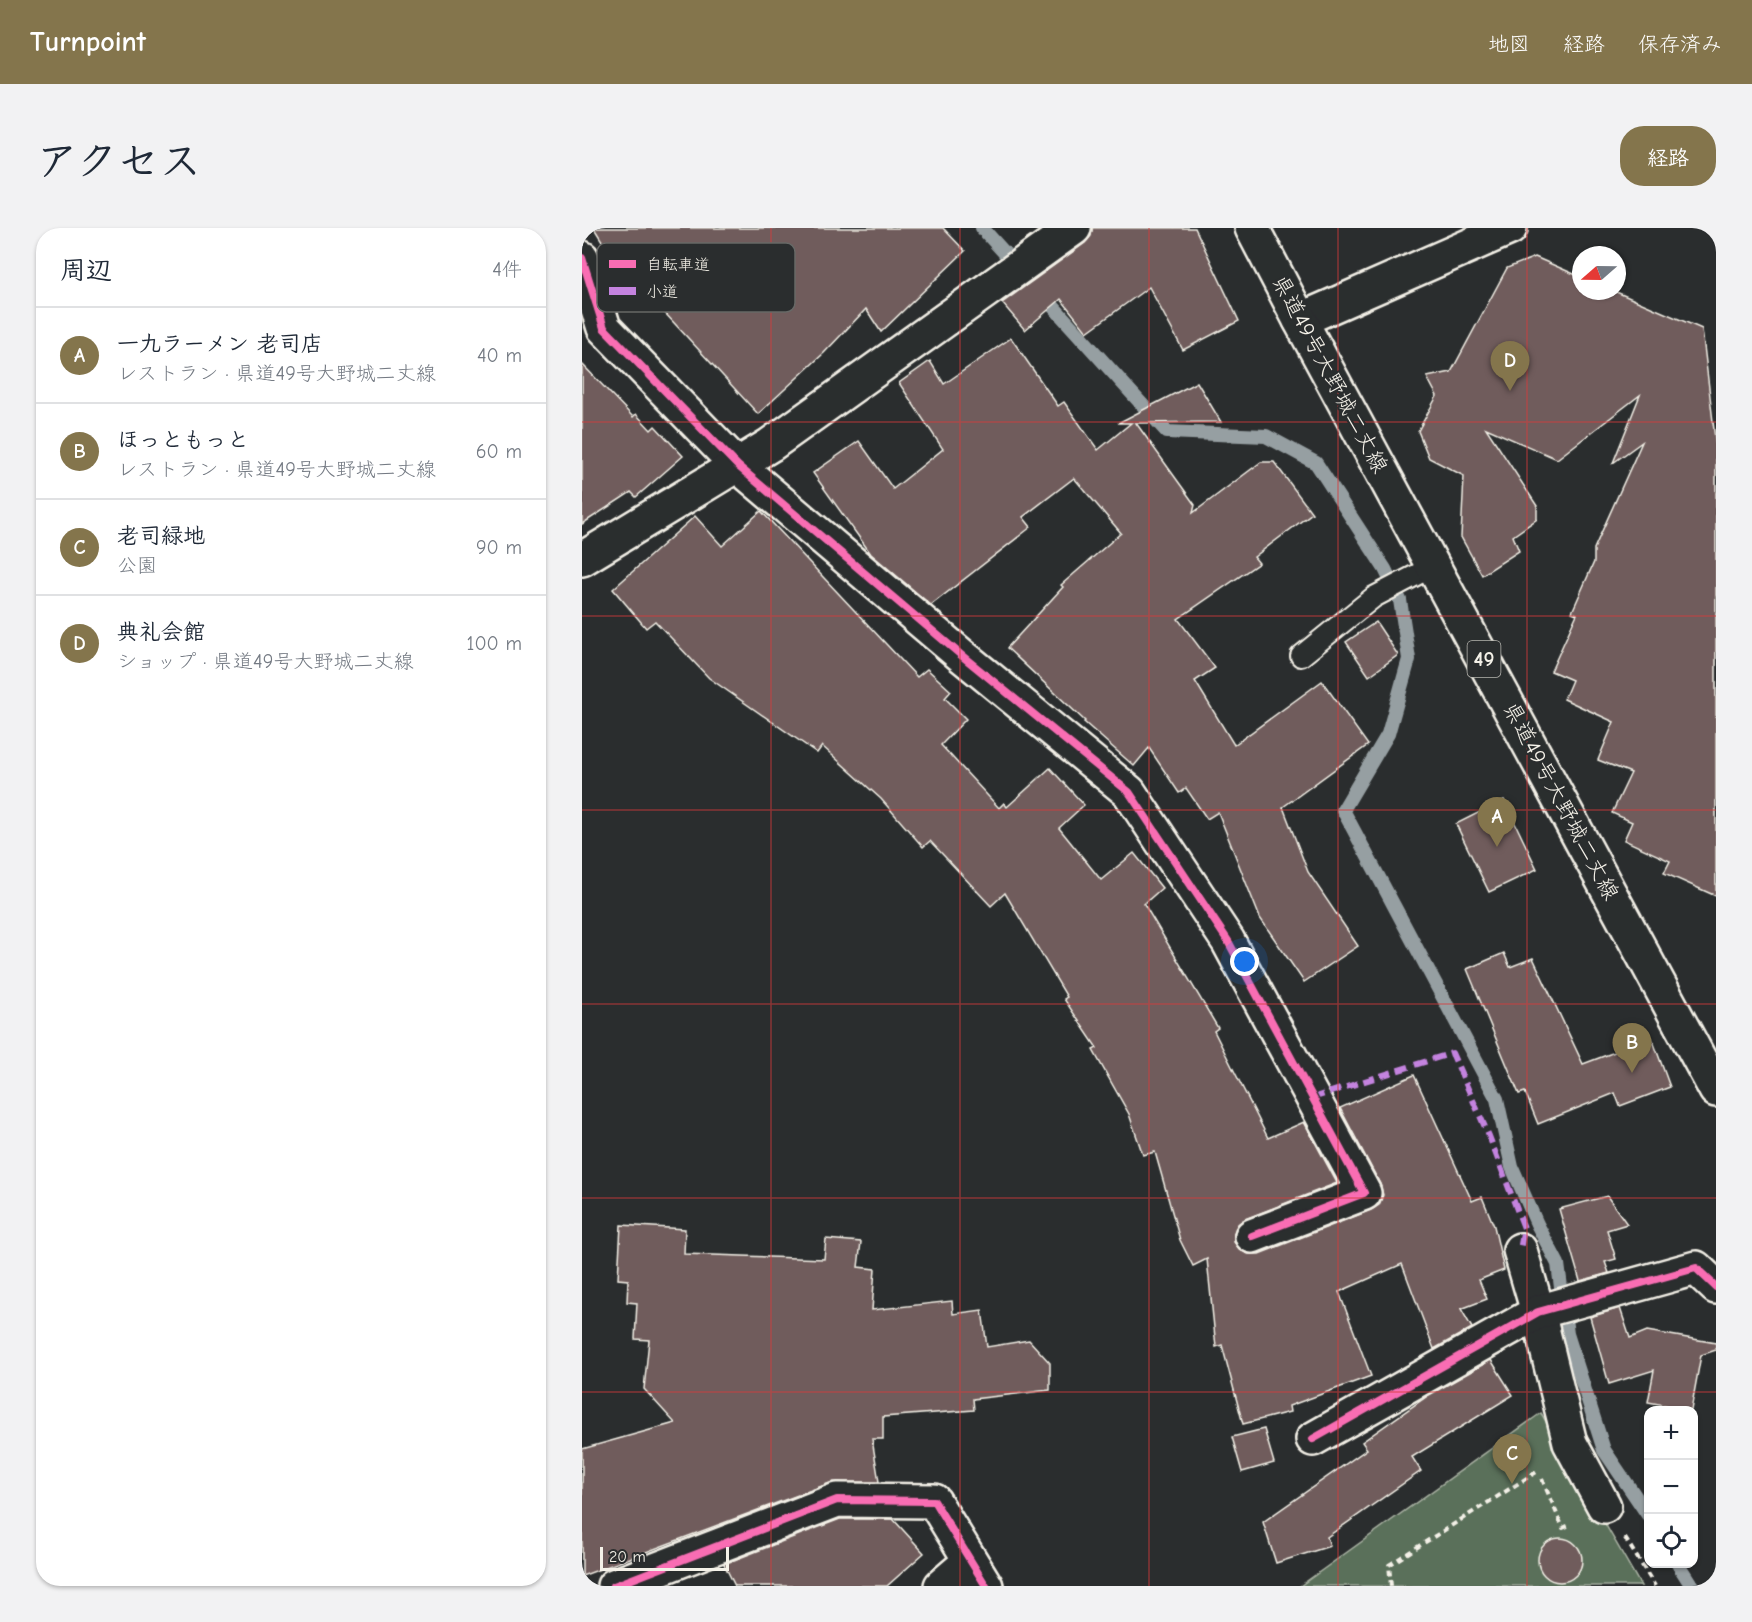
<!DOCTYPE html>
<html lang="ja">
<head>
<meta charset="utf-8">
<style>
  body { margin:0; font-family:"Comic Neue","Klee One",sans-serif; background:#f2f2f3; color:#1f2937 }
  .controls { position:absolute; right:18px; bottom:18px; display:grid; overflow:hidden; border-radius:12px; box-shadow:0 2px 4px #0004 }
  .controls button { width:54px; height:54px; display:grid; place-items:center; padding:0; border:0; border-bottom:2px solid #e0e1e3; background:#fff; color:#1f2937; font:30px sans-serif }
  .compass { position:absolute; left:990px; top:18px; width:54px; height:54px; border-radius:50%; background:#fff; box-shadow:0 2px 4px #0004; rotate:250deg }
  .scale { position:absolute; left:18px; bottom:15px; width:129px; box-sizing:border-box; padding-left:6px; border:3px solid #f4f1e8; border-top:0; font-size:16px; line-height:21px; white-space:nowrap; color:#f4f1e8; -webkit-text-stroke:4px #2a2d2e; paint-order:stroke }
  .you { position:absolute; left:663px; top:734px; width:21px; height:21px; margin:-15px; border:4px solid #fff; border-radius:50%; background:#1a73e8; box-shadow:0 0 0 9px #1a73e833 }
  .badge { display:grid; place-items:center; width:39px; height:39px; border-radius:50%; background:#84754c; color:#fff; font-size:20px; font-weight:700 }
  .pin { position:absolute; translate:-50% -50px; filter:drop-shadow(0 2px 3px #0008) }
  .pin::after { content:''; position:absolute; top:32px; width:21px; height:18px; background:inherit; clip-path:polygon(0 0,100% 0,50% 100%) }
  .list { margin:0; padding:0; list-style:none }
  h2 { display:flex; justify-content:space-between; align-items:center; height:78px; margin:0; padding:0 24px; font-size:26px }
  h2 small { font-size:20px; font-weight:400; color:#747a83 }
  .list li { display:grid; grid-template-columns:39px 1fr auto; gap:18px; align-items:center; box-sizing:border-box; height:96px; padding:0 24px; border-top:2px solid #e0e1e3 }
  .list b { display:block; font-size:22px; white-space:nowrap }
  .list p { margin:0; font-size:20px; white-space:nowrap; color:#747a83 }
  .list em { font-size:20px; font-style:normal; color:#747a83 }
  .icon { flex:none; width:33px; height:33px; fill:none; stroke:currentColor; stroke-width:2; stroke-linecap:round; stroke-linejoin:round }
  .map { position:relative; flex:none; width:1134px; height:1358px; overflow:hidden; border-radius:24px }
  header { display:flex; align-items:center; gap:36px; box-sizing:border-box; height:84px; padding:0 30px; background:#84754c; color:#fff }
  header strong { font-size:28px }
  nav { display:flex; gap:33px; margin-inline-start:auto; font-size:21px }
  .intro { display:flex; align-items:center; justify-content:space-between; box-sizing:border-box; height:144px; padding:0 36px }
  h1 { margin:0; font-size:42px }
  .button { padding:15px 27px; border-radius:24px; background:#84754c; color:#fff; font-size:21px; font-weight:700 }
  main { display:flex; gap:36px; padding:0 36px }
  aside { flex:1; background:#fff; border-radius:24px; box-shadow:0 2px 4px #0004 }
  .map>svg:first-child { display:block }
  .green { fill:#5a6f5a; stroke:#a7b0a1; stroke-width:1.5 }
  .lines { fill:none; stroke-linecap:round; stroke-linejoin:round }
  .stream { stroke:#969fa2; stroke-width:14 }
  .building { fill:#6f5c5b; stroke:#f4f1e8; stroke-width:1.5 }
  .service-casing { stroke:#f4f1e8; stroke-width:24 }
  .minor-casing { stroke:#f4f1e8; stroke-width:38 }
  .primary-casing { stroke:#f4f1e8; stroke-width:38 }
  .path { stroke:#f4f1e8; stroke-width:4; stroke-dasharray:6 4.5; stroke-linecap:butt }
  .service { stroke:#2a2d2e; stroke-width:20 }
  .minor { stroke:#2a2d2e; stroke-width:33 }
  .primary { stroke:#2a2d2e; stroke-width:33 }
  .quiet { stroke:#c483df; stroke-width:6; stroke-dasharray:12 6; stroke-linecap:butt }
  .cycleway-casing { stroke:#2a2d2e; stroke-width:11 }
  .cycleway { stroke:#f96db3; stroke-width:8 }
  .grid { fill:none; stroke:#d93c3b; stroke-width:1.5; stroke-opacity:0.55 }
  .labels { text-anchor:middle; dominant-baseline:central; stroke-width:4.5; stroke-linejoin:round; paint-order:stroke }
  .shield { fill:#2a2d2e; stroke:#b7b6b0; stroke-width:1.5 }
  .shield-label { font-size:21px; font-weight:bold; fill:#f4f1e8 }
  .street-label { font-size:22px; fill:#f4f1e8; stroke:#2a2d2e }
  .key { fill:#2a2d2e; stroke:#676866; stroke-width:1.5 }
  .key-label { font-size:16px; fill:#f4f1e8 }
</style>
</head>
<body>
<header>
<strong>Turnpoint</strong>
<nav><a>地図</a><a>経路</a><a>保存済み</a></nav>
</header>
<div class="intro"><h1>アクセス</h1><a class="button">経路</a></div>
<main>
<aside>
<h2>周辺<small>4件</small></h2>
<ul class="list">
<li><span class="badge">A</span><div><b>一九ラーメン 老司店</b><p>レストラン · 県道49号大野城二丈線</p></div><em>40 m</em></li>
<li><span class="badge">B</span><div><b>ほっともっと</b><p>レストラン · 県道49号大野城二丈線</p></div><em>60 m</em></li>
<li><span class="badge">C</span><div><b>老司緑地</b><p>公園</p></div><em>90 m</em></li>
<li><span class="badge">D</span><div><b>典礼会館</b><p>ショップ · 県道49号大野城二丈線</p></div><em>100 m</em></li>
</ul>
</aside>
<div class="map">
<svg width="1134" height="1358" viewBox="0 0 1134 1358">
  <rect width="100%" height="100%" fill="#2a2d2e"/>
  <filter id="ink" filterUnits="userSpaceOnUse"><feTurbulence type="fractalNoise" baseFrequency=".0167" numOctaves="2"/><feDisplacementMap in="SourceGraphic" scale="12" xChannelSelector="R" yChannelSelector="G"/><feConvolveMatrix kernelMatrix="1 2 1 2 8 2 1 2 1" color-interpolation-filters="sRGB"/></filter>
  <g filter="url(#ink)">
    <polygon class="green" points="959,1185 1059,1358 718,1358"/>
    <g class="lines">
      <g class="stream">
        <polyline points="400,0 585,204 684,208 734,235 803,341 818,372 827,431 806,506 761,582 915,871 930,939 955,996 976,1036 985,1106 1022,1222 1066,1287"/>
        <polyline points="1096,1336 1110,1358"/>
      </g>
    </g>
    <g class="building">
      <polygon points="12,0 361,0 383,23 299,104 284,81 242,125 176,186 58,58 51,63"/>
      <polygon points="510,0 613,0 657,93 601,122 567,59 505,104 479,71 443,102 420,75 503,15 509,8"/>
      <polygon points="953,29 999,49 999,63 1032,63 1120,101 1134,219 1134,668 1082,645 1088,633 1042,612 1050,594 1030,585 1049,545 1016,532 1032,494 982,471 990,452 969,443 995,386 990,384 1012,334 1012,321 1060,214 1031,235 1058,167 975,231 904,200 955,278 955,291 931,308 937,323 900,347 879,309 882,248 847,230 836,203 855,168 845,149 869,144 925,40"/>
      <polygon points="429,110 476,178 482,174 516,222 549,195 536,195 615,154 639,194 554,195 613,277 611,285 679,234 692,234 730,285 672,329 677,335 596,391 633,440 613,453 652,517 740,453 786,517 701,579 726,644 776,718 722,754 678,690 636,584 625,591 604,560 597,565 567,520 552,538 502,494 503,493 425,420 481,359 479,357 539,305 492,250 441,289 449,299 349,377 289,326 231,245 277,213 311,261 361,221 317,155 348,133 362,156"/>
      <polygon points="0,136 51,189 54,186 69,202 73,198 101,228 54,269 49,264 0,296"/>
      <polygon points="179,283 335,449 345,441 369,463 363,470 384,491 359,517 417,580 422,575 425,579 468,540 502,577 477,600 519,652 552,625 580,660 562,676 636,800 632,803 686,910 722,894 755,955 663,991 656,996 652,1005 652,1014 658,1022 667,1026 677,1026 789,982 797,977 801,967 798,956 758,880 832,847 890,973 900,969 912,998 922,1042 897,1052 905,1071 879,1081 890,1100 852,1121 820,1036 757,1064 789,1148 707,1178 708,1184 661,1196 640,1117 634,1119 625,1031 611,1038 598,1012 573,924 561,927 547,886 511,822 515,820 482,771 485,769 423,665 409,678 348,613 341,619 299,571 240,518 235,525 127,450 73,393 64,400 31,361 113,288 140,318"/>
      <polygon points="794,394 816,427 787,448 764,414"/>
      <polygon points="922,572 955,641 907,664 874,596"/>
      <polygon points="922,725 928,739 951,730 1001,836 1070,810 1088,859 1038,878 1033,865 956,896 943,864 937,866 885,741"/>
      <polygon points="1025,968 1045,996 1025,1002 1034,1031 1023,1034 1027,1045 998,1053 977,981"/>
      <polygon points="39,997 103,1001 102,1026 242,1031 244,1011 279,1014 276,1039 293,1041 290,1082 370,1073 371,1086 400,1082 405,1119 447,1112 468,1135 468,1162 391,1171 392,1182 301,1189 301,1211 290,1211 297,1254 248,1255 0,1348 0,1221 93,1195 62,1161 67,1112 53,1111 55,1075 45,1074 46,1052 36,1051"/>
      <polygon points="1038,1080 1048,1110 1065,1103 1134,1115 1134,1122 1119,1127 1109,1182 1066,1174 1072,1142 1027,1156 1008,1089"/>
      <polygon points="909,1132 931,1167 830,1229 839,1243 745,1309 748,1318 694,1335 681,1294 785,1221 780,1214 847,1167"/>
      <polygon points="682,1201 692,1235 660,1244 650,1209"/>
      <polygon points="258,1291 311,1291 342,1325 305,1358 153,1358 142,1336"/>
      <circle cx="978" cy="1332" r="22"/>
    </g>
    <g class="lines">
      <g class="service-casing">
        <polyline id="service" points="719,428 792,369 838,345"/>
      </g>
      <g class="minor-casing">
        <g id="minor">
          <polyline points="0,30 22,100 156,238 379,427 547,564 646,713 782,965 670,1008"/>
          <polyline points="718,92 928,0"/>
          <polyline points="0,331 188,217 492,0"/>
          <polyline points="938,1022 956,1084 988,1215 1022,1278"/>
          <polyline points="731,1211 956,1084 1114,1040 1134,1059"/>
          <polyline points="32,1358 255,1272 352,1273 404,1358"/>
          <polyline points="359,1358 388,1333"/>
        </g>
      </g>
      <g class="primary-casing">
        <polyline id="primary" points="670,0 718,92 1134,862"/>
      </g>
      <g class="path">
        <polyline points="960,1251 981,1300 988,1297"/>
        <polyline points="1043,1310 1073,1358"/>
        <polyline points="809,1358 807,1337 956,1243 957,1244"/>
      </g>
      <use href="#service" class="service"/>
      <use href="#minor" class="minor"/>
      <use href="#primary" class="primary"/>
      <polyline class="quiet" points="730,870 870,825 907,908 942,1000 938,1022"/>
      <g class="cycleway-casing">
        <g id="cycleway">
          <polyline points="0,30 22,100 156,238 379,427 547,564 646,713 782,965 670,1008"/>
          <polyline points="731,1211 956,1084 1114,1040 1134,1059"/>
          <polyline points="32,1358 255,1272 352,1273 404,1358"/>
        </g>
      </g>
      <use href="#cycleway" class="cycleway"/>
    </g>
  </g>
  <path class="grid" d="M189 0V1358M378 0V1358M567 0V1358M756 0V1358M945 0V1358M0 194H1134M0 388H1134M0 582H1134M0 776H1134M0 970H1134M0 1164H1134"/>
  <g class="labels">
    <rect class="shield" x="885.5" y="413" width="33" height="36" rx="4.5"/>
    <g class="shield-label">
      <text x="902" y="431">49</text>
    </g>
    <g class="street-label">
      <text transform="translate(748 146) rotate(62)">県道49号大野城二丈線</text>
      <text transform="translate(979 573) rotate(62)">県道49号大野城二丈線</text>
    </g>
  </g>
  <rect x="15" y="15" width="198" height="69" rx="9" class="key"/>
  <rect x="27" y="32" width="27" height="8" fill="#f96db3"/>
  <rect x="27" y="59" width="27" height="8" fill="#c483df"/>
  <g class="key-label">
    <text x="64" y="42">自転車道</text>
    <text x="64" y="69">小道</text>
  </g>
</svg>
<div class="controls">
<button>+</button>
<button>−</button>
<button><svg class="icon" aria-label="locate" viewBox="0 0 24 24"><circle cx="12" cy="12" r="6"/><path d="M12 2v4M12 18v4M2 12h4M18 12h4"/></svg></button>
</div>
<svg class="compass" viewBox="-18 -18 36 36"><path d="M0-13l5 13h-10z" fill="#e53935"/><path d="M0 13l5-13h-10z" fill="#747a83"/></svg>
<div class="scale">20 m</div>
<div class="you"></div>
<div class="pin badge" style="left:915px;top:619px">A</div>
<div class="pin badge" style="left:1050px;top:845px">B</div>
<div class="pin badge" style="left:930px;top:1256px">C</div>
<div class="pin badge" style="left:928px;top:163px">D</div>
</div>
</main>
</body>
</html>
